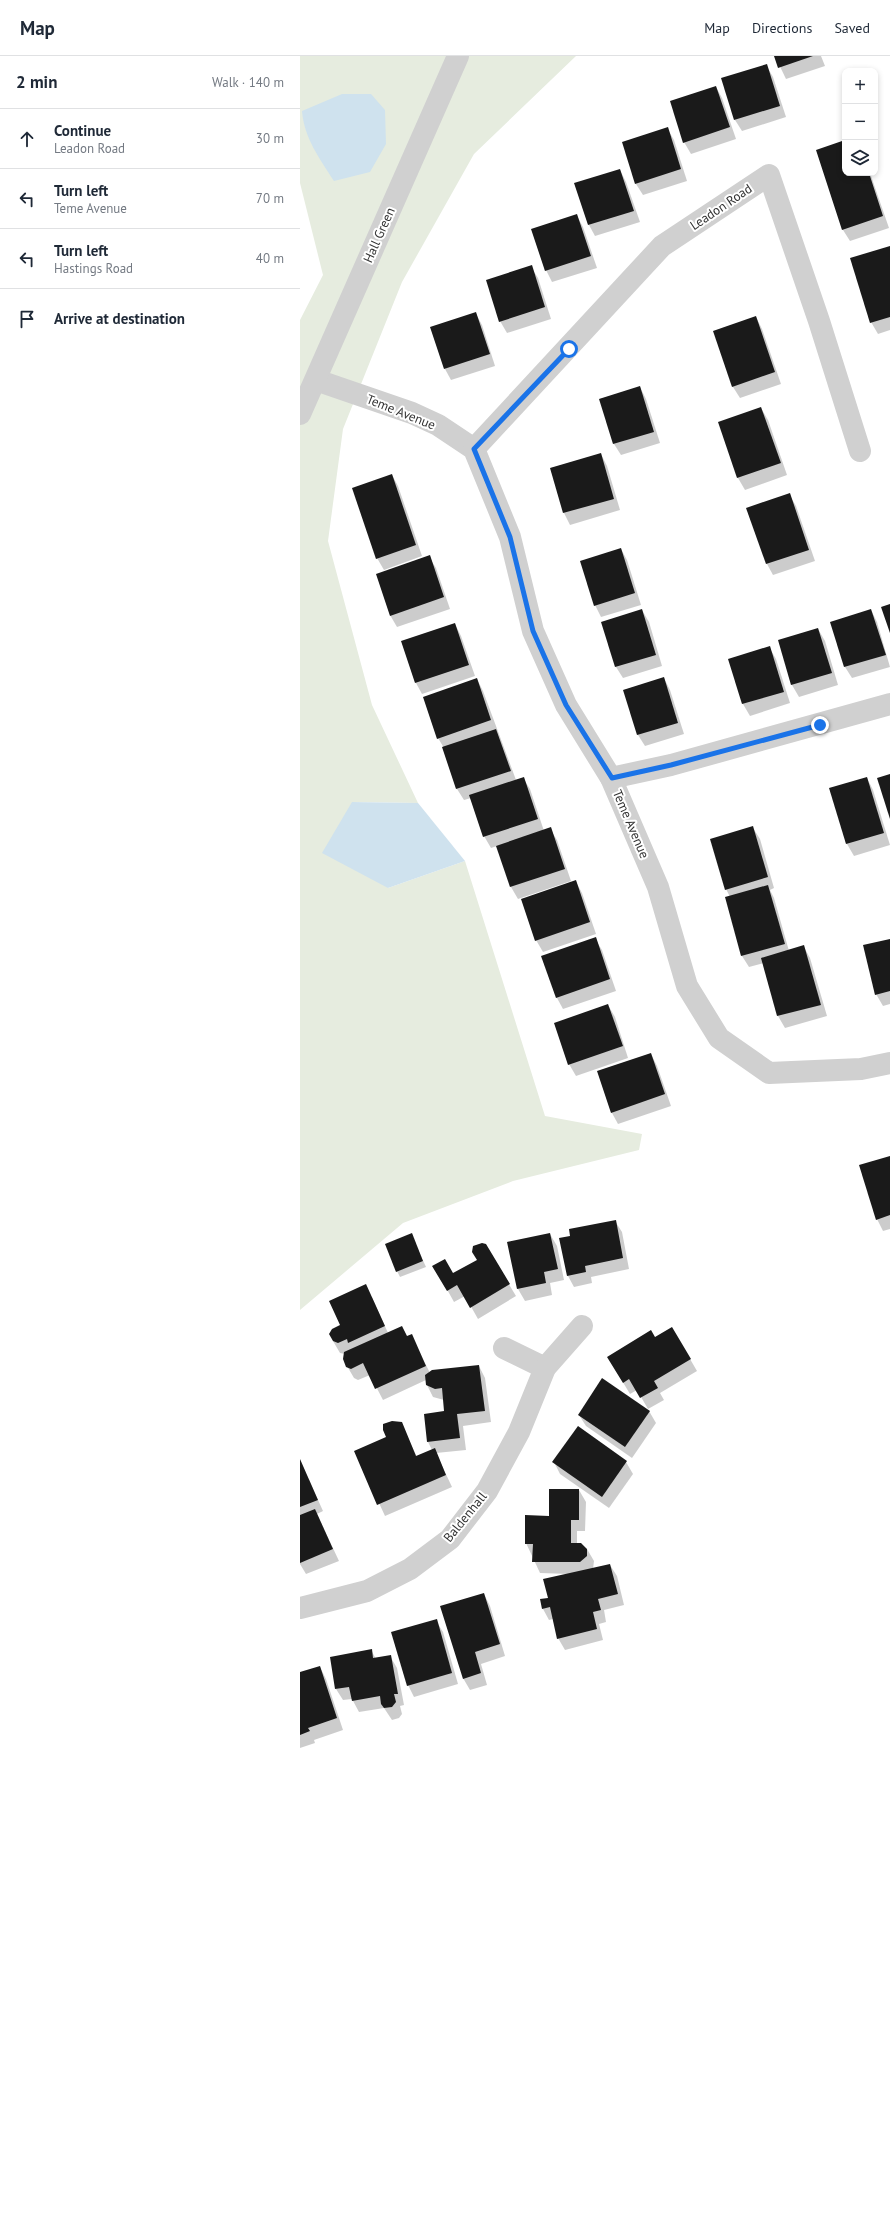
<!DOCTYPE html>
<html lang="en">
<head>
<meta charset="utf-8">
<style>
  body { margin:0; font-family:"PT Sans",sans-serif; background:#f2f2f3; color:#1f2937 }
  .controls { position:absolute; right:12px; top:12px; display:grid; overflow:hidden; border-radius:8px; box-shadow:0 2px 6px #0003 }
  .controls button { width:36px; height:36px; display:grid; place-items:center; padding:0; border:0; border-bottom:1px solid #e0e1e3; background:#fff; color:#1f2937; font:20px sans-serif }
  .stop { position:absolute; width:12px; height:12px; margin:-9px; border:3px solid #1a73e8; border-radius:50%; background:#fff }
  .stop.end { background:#1a73e8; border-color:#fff; box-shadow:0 1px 4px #0008 }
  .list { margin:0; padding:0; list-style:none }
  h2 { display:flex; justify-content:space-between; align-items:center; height:52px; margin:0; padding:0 16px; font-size:17px }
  h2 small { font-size:13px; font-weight:400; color:#747a83 }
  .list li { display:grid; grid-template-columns:26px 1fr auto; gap:12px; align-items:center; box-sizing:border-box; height:60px; padding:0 16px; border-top:1px solid #e0e1e3 }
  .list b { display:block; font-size:15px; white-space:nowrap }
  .list p { margin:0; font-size:13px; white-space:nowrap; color:#747a83 }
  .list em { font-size:13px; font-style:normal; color:#747a83 }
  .icon { flex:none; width:22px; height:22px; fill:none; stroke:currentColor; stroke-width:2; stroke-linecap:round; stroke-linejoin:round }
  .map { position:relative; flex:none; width:590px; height:2160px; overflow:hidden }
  header { display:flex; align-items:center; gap:24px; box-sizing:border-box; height:56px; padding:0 20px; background:#fff; border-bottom:1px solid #e0e1e3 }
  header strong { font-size:19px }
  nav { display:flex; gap:22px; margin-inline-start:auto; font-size:14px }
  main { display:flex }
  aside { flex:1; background:#fff }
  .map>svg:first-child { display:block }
  .green { fill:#e6ecdf }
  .water { fill:#cfe2ee }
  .shadow { fill:#0003 }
  .building { fill:#1a1a1a }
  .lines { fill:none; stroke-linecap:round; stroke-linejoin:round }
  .minor { stroke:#d0d0d0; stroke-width:22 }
  .route { stroke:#1a73e8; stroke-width:5 }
  .labels { text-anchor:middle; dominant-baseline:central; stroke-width:4; stroke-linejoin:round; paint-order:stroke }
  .street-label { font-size:13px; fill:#333; stroke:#fff }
</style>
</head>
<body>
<header>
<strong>Map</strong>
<nav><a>Map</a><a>Directions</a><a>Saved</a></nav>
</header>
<main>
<aside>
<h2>2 min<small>Walk · 140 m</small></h2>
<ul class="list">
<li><svg class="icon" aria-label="ahead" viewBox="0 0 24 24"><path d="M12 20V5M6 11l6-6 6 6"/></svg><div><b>Continue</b><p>Leadon Road</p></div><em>30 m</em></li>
<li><svg class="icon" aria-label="left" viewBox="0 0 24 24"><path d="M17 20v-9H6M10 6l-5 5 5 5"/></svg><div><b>Turn left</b><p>Teme Avenue</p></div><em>70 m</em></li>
<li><svg class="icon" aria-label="left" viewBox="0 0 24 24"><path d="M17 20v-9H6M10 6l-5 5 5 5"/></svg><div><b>Turn left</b><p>Hastings Road</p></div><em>40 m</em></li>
<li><svg class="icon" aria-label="arrive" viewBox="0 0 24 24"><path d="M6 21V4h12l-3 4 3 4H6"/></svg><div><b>Arrive at destination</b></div></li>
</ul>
</aside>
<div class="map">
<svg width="590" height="2160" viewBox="0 0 590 2160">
  <rect width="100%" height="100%" fill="#fff"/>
  <polygon class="green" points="0,0 276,0 174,98 102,226 43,373 28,485 72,649 118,747 52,746 88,832 165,805 245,1060 342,1078 339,1094 213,1125 103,1167 0,1254 0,264 23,219 0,127"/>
  <g class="water">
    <path d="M42 38H71L85 54 86 88 70 116 34 125C20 103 4 82 2 55Z"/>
    <polygon points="52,746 118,747 165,805 88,832 22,797"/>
  </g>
  <g class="shadow">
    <polygon points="475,0 521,0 525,10 486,23"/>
    <polygon points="466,9 473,21 486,61 442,75 435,64"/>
    <polygon points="416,31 422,42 436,83 391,98 384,86"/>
    <polygon points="367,72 374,84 387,125 343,139 336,128"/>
    <polygon points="545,85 545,117 570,117 589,172 550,185 543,174 517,95"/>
    <polygon points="320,114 326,126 340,166 295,180 289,169"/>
    <polygon points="277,160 283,171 297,212 252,226 246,214"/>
    <polygon points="590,191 590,274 578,278 571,266"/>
    <polygon points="231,211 238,222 251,263 207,277 200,265"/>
    <polygon points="176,258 182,269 195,310 151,324 145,313"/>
    <polygon points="456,261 462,273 481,328 440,342 433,331 414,275"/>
    <polygon points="340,331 346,343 360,387 321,399 314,388 300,343"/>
    <polygon points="461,352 468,364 487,419 445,434 438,422 419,367"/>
    <polygon points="301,398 307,410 320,454 270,469 264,457 251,412"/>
    <polygon points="92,419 98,430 122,500 84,514 77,502"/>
    <polygon points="489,438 496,450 515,505 473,519 467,508 448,453"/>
    <polygon points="321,493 327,504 341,549 301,561 295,549"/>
    <polygon points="129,501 136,512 150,553 97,571 90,559"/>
    <polygon points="342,554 349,566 362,610 323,622 316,611 303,566"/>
    <polygon points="571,554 577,566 590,611 552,622 545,611 532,567"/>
    <polygon points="155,568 161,580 175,620 122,638 116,627 102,586"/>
    <polygon points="518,573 525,585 538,629 499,641 492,629 479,585"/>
    <polygon points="469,591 476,603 490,647 450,660 443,648 430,604"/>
    <polygon points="364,622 370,634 384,678 345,690 338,679 324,634"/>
    <polygon points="177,623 183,635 216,724 223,722 230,733 244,775 250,773 257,784 271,825 218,843 211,831 197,790 191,792 184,780 171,742 164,744 157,733 144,692 138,682"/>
    <polygon points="567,722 573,734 590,789 554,800 547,788 530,733"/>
    <polygon points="453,772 460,783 474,832 470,834 474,842 489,895 504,891 510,902 527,960 485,972 478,960 464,907 449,911 442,900 430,841 426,833"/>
    <polygon points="276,826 282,837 296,878 243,896 236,884"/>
    <polygon points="295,883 302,894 316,935 263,953 257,942"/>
    <polygon points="590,884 590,948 583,950 576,938"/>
    <polygon points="308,949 315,961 328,1002 276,1020 269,1008"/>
    <polygon points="351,998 357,1010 371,1050 318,1068 312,1057"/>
    <polygon points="590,1101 590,1173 583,1175 577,1163"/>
    <polygon points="315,1165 322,1176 329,1213 291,1221 292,1227 274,1231 268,1220 271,1180"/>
    <polygon points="111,1178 126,1211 100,1221 97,1215"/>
    <polygon points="250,1178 257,1190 264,1224 250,1227 252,1239 225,1245 218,1233 208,1187"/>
    <polygon points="185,1189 216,1240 178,1263 165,1240 154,1246 134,1210 153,1218 178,1204"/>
    <polygon points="72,1241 88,1277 107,1281 111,1279 130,1317 179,1310 185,1322 191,1366 163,1370 166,1394 136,1397 152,1431 85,1460 55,1395 87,1382 101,1367 117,1401 132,1394 128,1386 125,1359 145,1356 144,1344 133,1341 127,1329 126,1324 83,1344 70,1319 58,1324 54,1322 47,1310 45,1298 40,1297 33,1285 41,1270"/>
    <polygon points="372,1272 397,1315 360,1337 364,1344 348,1353 337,1334 330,1338 315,1313"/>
    <polygon points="349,1355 356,1367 332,1402 286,1370 279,1359"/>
    <polygon points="278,1372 326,1406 333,1418 309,1452 260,1418 254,1406"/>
    <polygon points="0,1404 23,1455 17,1458 39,1505 6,1518 0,1508"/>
    <polygon points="279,1434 286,1446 285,1475 277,1475 277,1488 287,1493 294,1505 293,1513 310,1509 317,1520 324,1549 304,1554 306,1566 299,1568 303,1584 265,1594 258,1582 253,1563 249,1564 243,1553 269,1518 240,1517 226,1487 250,1461"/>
    <polygon points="184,1538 190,1550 205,1600 181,1608 187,1629 170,1634 163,1622"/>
    <polygon points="136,1565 143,1576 158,1628 114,1641 108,1629"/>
    <polygon points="71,1594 76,1603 90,1600 97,1612 104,1649 100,1650 102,1658 99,1662 92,1664 84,1652 59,1656 52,1643 43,1644 36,1633"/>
    <polygon points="20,1611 26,1623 43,1674 14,1684 15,1687 0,1692 0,1617"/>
  </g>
  <g class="building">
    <polygon points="474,0 513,0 478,12"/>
    <polygon points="467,8 480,50 434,64 421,22"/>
    <polygon points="416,30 430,71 383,87 370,45"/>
    <polygon points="368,71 381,113 335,128 322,86"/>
    <polygon points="545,84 545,117 569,117 583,160 542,174 516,94"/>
    <polygon points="320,113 334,155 288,169 274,127"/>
    <polygon points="277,158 291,200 245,215 231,173"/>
    <polygon points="590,190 590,261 570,267 550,202"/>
    <polygon points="232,209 245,251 199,266 186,224"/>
    <polygon points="176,256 190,298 144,313 130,271"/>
    <polygon points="456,260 475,316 432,331 413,275"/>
    <polygon points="340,330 354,376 313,388 299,343"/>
    <polygon points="461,351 481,407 437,422 418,366"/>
    <polygon points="301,397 314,443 263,457 250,412"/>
    <polygon points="92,418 116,489 76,503 52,432"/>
    <polygon points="490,437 509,494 466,508 446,452"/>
    <polygon points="321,492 335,537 294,550 280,505"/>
    <polygon points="130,499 144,541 90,560 76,518"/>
    <polygon points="590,548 590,577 581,551"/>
    <polygon points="342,553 356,599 315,611 301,566"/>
    <polygon points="571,553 586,599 544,611 530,566"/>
    <polygon points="155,567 169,609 115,627 101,585"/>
    <polygon points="518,572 532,617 491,629 478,584"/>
    <polygon points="470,590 484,636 442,648 428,603"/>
    <polygon points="364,621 378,667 337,679 323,634"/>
    <polygon points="177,622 191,664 137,683 123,641"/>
    <polygon points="196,673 211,715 156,733 142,691"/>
    <polygon points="590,718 590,763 577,722"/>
    <polygon points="224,721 238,763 183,781 169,739"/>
    <polygon points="567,721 584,777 546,788 529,732"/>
    <polygon points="453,770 468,821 425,834 410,783"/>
    <polygon points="251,771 265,813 210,831 196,790"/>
    <polygon points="276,824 290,866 235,885 221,843"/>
    <polygon points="468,829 485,888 441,900 425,841"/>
    <polygon points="296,881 310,923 256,942 241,900"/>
    <polygon points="590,883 590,935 575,939 563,889"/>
    <polygon points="504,889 521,949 477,960 461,902"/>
    <polygon points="308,948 323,990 268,1009 254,967"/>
    <polygon points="351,997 365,1038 311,1057 297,1015"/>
    <polygon points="590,1100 590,1159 576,1164 559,1109"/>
    <polygon points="316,1164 323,1202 285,1210 286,1216 267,1220 259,1182 270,1180 269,1173"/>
    <polygon points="112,1177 123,1205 96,1216 85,1188"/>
    <polygon points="250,1177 258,1213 244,1216 246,1227 217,1233 207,1186"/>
    <polygon points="182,1187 186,1188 210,1228 170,1252 157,1229 147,1235 132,1210 145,1203 153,1217 177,1204 172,1196 173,1190"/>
    <polygon points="66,1228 85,1270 48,1287 47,1283 38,1287 33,1285 29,1278 32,1273 40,1269 29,1245"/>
    <polygon points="102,1270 107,1280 112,1278 126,1310 75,1333 63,1307 51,1313 46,1311 43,1303 44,1296"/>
    <polygon points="372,1271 391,1303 354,1325 358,1332 340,1342 329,1323 323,1327 307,1301 351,1274 355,1281"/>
    <polygon points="179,1309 185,1355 157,1358 160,1382 127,1386 124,1358 144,1355 142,1332 135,1333 126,1329 125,1319 132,1314"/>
    <polygon points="302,1322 350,1355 325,1391 278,1359"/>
    <polygon points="92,1365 102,1366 116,1400 135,1392 146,1419 77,1449 54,1395 86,1381 83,1374 83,1368"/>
    <polygon points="278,1370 327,1405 302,1441 252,1406"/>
    <polygon points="0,1403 18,1444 0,1451"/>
    <polygon points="249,1433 279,1433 279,1464 271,1464 271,1487 281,1487 287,1493 287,1500 280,1506 232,1506 233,1488 225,1488 225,1459 249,1460"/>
    <polygon points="15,1453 33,1493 0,1507 0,1459"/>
    <polygon points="310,1508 318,1538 298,1543 301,1554 293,1556 297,1573 257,1583 250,1551 242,1553 240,1543 248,1542 243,1523"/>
    <polygon points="184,1537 200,1588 175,1596 181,1617 163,1623 140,1550"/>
    <polygon points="137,1563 152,1617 107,1630 91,1576"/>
    <polygon points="72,1593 73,1602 91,1599 98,1638 94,1638 96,1646 92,1651 84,1652 81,1648 80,1640 52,1645 49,1631 35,1633 30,1601"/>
    <polygon points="20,1610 37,1662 8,1672 10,1675 0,1679 0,1616"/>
  </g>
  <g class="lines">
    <g class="minor">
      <polyline points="16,324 112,357 138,369 174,393 210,481 233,575 266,649 311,722 358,831 387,930 419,982 469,1017 561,1013 590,1007"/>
      <polyline points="0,358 158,0"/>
      <polyline points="174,393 362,190 469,119 519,265 560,395"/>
      <polyline points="311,722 371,709 590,648"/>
      <polyline points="204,1292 245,1312"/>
      <polyline points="0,1552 67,1535 110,1513 150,1483 187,1435 219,1376 245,1312 282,1270"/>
    </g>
  </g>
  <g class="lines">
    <polyline class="route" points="269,293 174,393 210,481 233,575 266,649 312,722 371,709 520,669"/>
  </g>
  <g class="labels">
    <g class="street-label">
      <text transform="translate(421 151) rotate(-34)">Leadon Road</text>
      <text transform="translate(79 179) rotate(-66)">Hall Green</text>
      <text transform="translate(101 356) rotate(22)">Teme Avenue</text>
      <text transform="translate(331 768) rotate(67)">Teme Avenue</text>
      <text transform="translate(165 1461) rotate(-51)">Baldenhall</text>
    </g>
  </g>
</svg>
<div class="controls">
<button>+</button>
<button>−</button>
<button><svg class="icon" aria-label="layers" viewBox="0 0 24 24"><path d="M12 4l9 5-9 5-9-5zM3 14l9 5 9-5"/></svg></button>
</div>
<div class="stop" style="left:269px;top:293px"></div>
<div class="stop end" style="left:520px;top:669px"></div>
</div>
</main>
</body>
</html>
